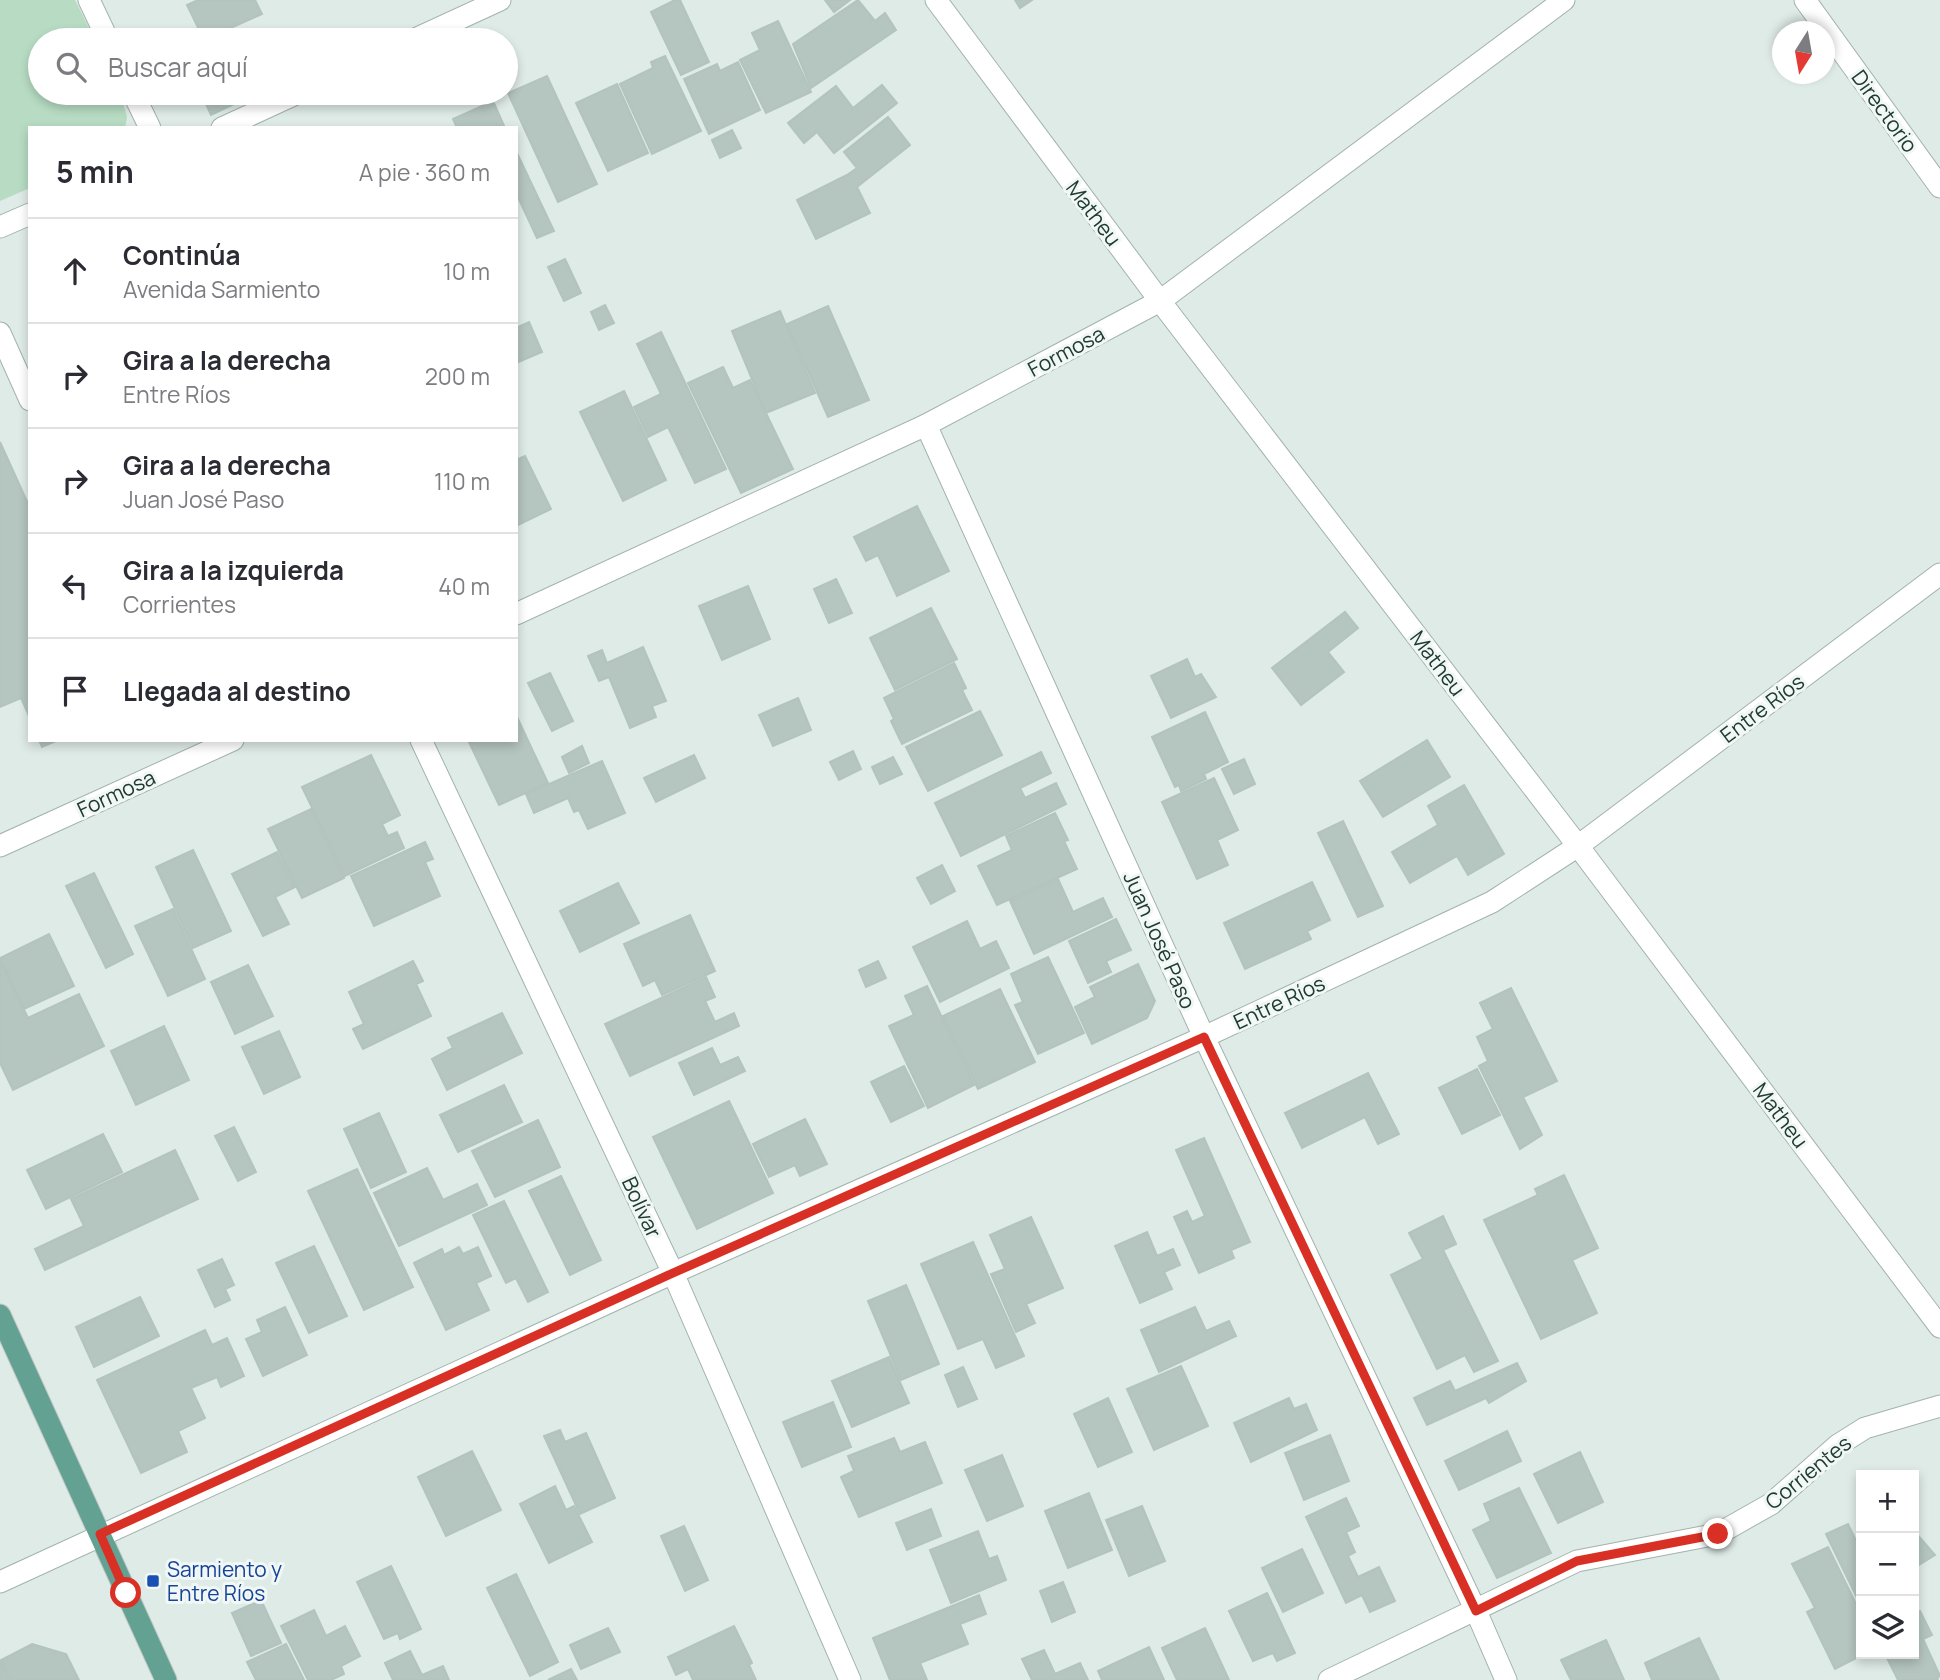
<!DOCTYPE html>
<html lang="es">
<head>
<meta charset="utf-8">
<style>
  body { margin:0; font-family:Manrope,sans-serif; background:#f2f2f3; color:#2b2b33 }
  .controls { position:absolute; right:21px; bottom:21px; display:grid; overflow:hidden; border-radius:0px; box-shadow:0 4px 10px #0003 }
  .controls button { width:63px; height:63px; display:grid; place-items:center; padding:0; border:0; border-bottom:2px solid #e1e1e2; background:#fff; color:#2b2b33; font:35px sans-serif }
  .compass { position:absolute; left:1772px; top:21px; width:63px; height:63px; border-radius:50%; background:#fff; box-shadow:0 4px 10px #0003; rotate:191deg }
  .stop { position:absolute; width:21px; height:21px; margin:-16px; border:5px solid #d93025; border-radius:50%; background:#fff }
  .stop.end { background:#d93025; border-color:#fff; box-shadow:0 2px 7px #0008 }
  .list { margin:0; padding:0; list-style:none }
  h2 { display:flex; justify-content:space-between; align-items:center; height:91px; margin:0; padding:0 28px; font-size:30px }
  h2 small { font-size:23px; font-weight:400; color:#7c7c81 }
  .list li { display:grid; grid-template-columns:46px 1fr auto; gap:21px; align-items:center; box-sizing:border-box; height:105px; padding:0 28px; border-top:2px solid #e1e1e2 }
  .list b { display:block; font-size:26px; white-space:nowrap }
  .list p { margin:0; font-size:23px; white-space:nowrap; color:#7c7c81 }
  .list em { font-size:23px; font-style:normal; color:#7c7c81 }
  .icon { flex:none; width:38px; height:38px; fill:none; stroke:currentColor; stroke-width:2; stroke-linecap:round; stroke-linejoin:round }
  .map { position:relative; flex:none; width:1940px; height:1680px; overflow:hidden }
  .search { position:absolute; background:#fff; box-shadow:0 4px 10px #0003; left:28px; top:28px; width:490px; height:77px; display:flex; align-items:center; gap:18px; box-sizing:border-box; padding:0 24px; border-radius:38px; color:#7c7c81; font-size:26px }
  .panel { position:absolute; background:#fff; box-shadow:0 4px 10px #0003; left:28px; top:126px; width:490px; height:616px; border-radius:0px }
  .map>svg:first-child { display:block }
  .green { fill:#b7dcc3 }
  .building { fill:#b5c5bf; stroke:#b2c4bd; stroke-width:2 }
  .lines { fill:none; stroke-linecap:round; stroke-linejoin:round }
  .minor-casing { stroke:#a2b3ad; stroke-width:23 }
  .major-casing { stroke:#c1c8c6; stroke-width:23 }
  .minor { stroke:#fff; stroke-width:21 }
  .major { stroke:#63a193; stroke-width:21 }
  .route { stroke:#d93025; stroke-width:9 }
  .transit-dot { fill:#1a4fb4; stroke:#f0f7f4; stroke-width:2.5 }
  .labels { text-anchor:middle; dominant-baseline:central; stroke-width:6; stroke-linejoin:round; paint-order:stroke }
  .street-label { font-size:21px; fill:#203b34; stroke:#f0f7f4 }
  .transit-label { font-size:21px; fill:#164399; stroke:#f0f7f4; text-anchor:start }
</style>
</head>
<body>
<div class="map">
<svg width="1940" height="1680" viewBox="0 0 1940 1680">
  <rect width="100%" height="100%" fill="#dfebe6"/>
  <polygon class="green" points="0,0 75,0 95,40 40,40 40,93 120,93 127,117 125,128 30,128 30,188 0,201"/>
  <g class="building">
    <polygon points="198,0 255,0 262,14 204,40 187,5"/>
    <polygon points="675,0 680,0 709,62 681,75 651,12"/>
    <polygon points="825,0 850,0 834,12"/>
    <polygon points="858,0 875,21 885,13 896,30 811,88 793,44"/>
    <polygon points="1015,0 1032,0 1020,8"/>
    <polygon points="778,21 811,92 766,113 740,60 760,50 752,33"/>
    <polygon points="665,56 701,131 652,154 620,84 653,68 651,62"/>
    <polygon points="738,62 760,110 709,134 684,79 717,64 720,71"/>
    <polygon points="547,76 597,184 558,202 508,93"/>
    <polygon points="617,84 648,153 608,171 576,103"/>
    <polygon points="882,85 897,103 834,153 817,132 804,143 788,123 836,86 853,108"/>
    <polygon points="201,93 245,93 247,98 211,115"/>
    <polygon points="493,101 505,128 457,128 453,119"/>
    <polygon points="888,117 910,145 857,187 870,213 816,239 797,200 847,175 857,168 844,152"/>
    <polygon points="732,130 741,148 720,158 712,140"/>
    <polygon points="516,151 554,231 537,238 516,193"/>
    <polygon points="565,259 581,293 564,301 548,267"/>
    <polygon points="605,305 614,323 599,330 591,312"/>
    <polygon points="828,306 869,400 828,417 787,324"/>
    <polygon points="780,311 815,393 766,413 732,331"/>
    <polygon points="529,322 542,352 516,363 516,328"/>
    <polygon points="661,332 726,469 695,483 668,427 648,437 634,407 661,394 637,344"/>
    <polygon points="723,367 733,388 750,380 793,469 741,493 688,383"/>
    <polygon points="624,391 666,480 623,501 580,412"/>
    <polygon points="0,442 30,508 30,718 21,698 0,707"/>
    <polygon points="525,456 551,509 516,526 516,460"/>
    <polygon points="917,506 949,571 897,596 878,555 866,561 854,537"/>
    <polygon points="836,579 852,613 829,623 814,589"/>
    <polygon points="748,586 770,639 722,660 699,606"/>
    <polygon points="931,608 957,659 895,690 870,638"/>
    <polygon points="1345,612 1358,628 1328,652 1344,672 1301,705 1272,668"/>
    <polygon points="643,647 666,701 652,706 656,717 630,728 609,677 599,681 588,656 602,650 607,663"/>
    <polygon points="1187,659 1195,677 1201,674 1216,697 1171,718 1151,676"/>
    <polygon points="954,663 966,688 962,690 972,710 902,744 891,721 894,719 884,698"/>
    <polygon points="550,673 573,721 552,731 528,683"/>
    <polygon points="798,698 811,730 773,746 759,715"/>
    <polygon points="980,711 1002,755 928,791 906,747"/>
    <polygon points="1205,712 1228,762 1204,774 1206,779 1181,791 1179,785 1175,787 1152,737"/>
    <polygon points="516,715 548,783 499,805 468,740 516,740"/>
    <polygon points="39,740 58,740 42,747"/>
    <polygon points="1427,740 1450,777 1383,817 1360,781"/>
    <polygon points="582,746 589,763 569,773 562,757"/>
    <polygon points="853,751 861,769 839,780 830,762"/>
    <polygon points="1041,752 1051,773 1020,788 1025,798 1056,783 1066,804 961,856 935,803"/>
    <polygon points="371,755 400,815 382,824 388,836 397,832 404,848 345,876 302,787"/>
    <polygon points="694,755 705,778 656,802 644,778"/>
    <polygon points="893,757 902,774 880,784 872,767"/>
    <polygon points="1244,759 1255,784 1234,794 1222,769"/>
    <polygon points="602,761 625,813 588,829 579,810 574,812 568,798 534,813 526,794"/>
    <polygon points="1214,778 1238,830 1217,840 1228,865 1197,879 1162,802"/>
    <polygon points="1464,785 1504,854 1468,875 1457,856 1410,883 1392,852 1438,825 1428,806"/>
    <polygon points="311,809 344,878 302,898 268,829"/>
    <polygon points="1055,813 1068,840 1064,841 1077,869 997,905 978,866 1012,850 1006,836"/>
    <polygon points="1343,821 1383,906 1358,917 1318,833"/>
    <polygon points="425,842 433,859 425,862 440,896 374,926 351,876"/>
    <polygon points="193,850 231,931 193,948 156,867"/>
    <polygon points="277,852 295,887 275,897 289,924 263,936 232,874"/>
    <polygon points="942,865 955,891 931,904 917,878"/>
    <polygon points="94,873 133,954 106,968 66,886"/>
    <polygon points="1058,879 1073,912 1103,898 1112,917 1034,954 1010,901"/>
    <polygon points="1312,882 1330,920 1307,931 1311,939 1245,969 1224,923"/>
    <polygon points="618,883 639,923 580,952 560,911"/>
    <polygon points="173,909 205,979 168,996 135,926"/>
    <polygon points="690,915 715,971 662,995 655,980 643,986 624,944"/>
    <polygon points="1116,919 1131,950 1106,961 1111,972 1088,983 1069,941"/>
    <polygon points="967,921 980,949 996,941 1009,968 940,1002 913,947"/>
    <polygon points="49,934 74,986 24,1009 0,958"/>
    <polygon points="1048,957 1084,1033 1038,1054 1015,1005 1023,1002 1011,974"/>
    <polygon points="0,961 28,1018 79,994 104,1046 13,1090 0,1063"/>
    <polygon points="413,961 423,981 416,984 431,1016 363,1049 353,1029 364,1024 349,992"/>
    <polygon points="878,961 886,978 866,987 859,970"/>
    <polygon points="1138,964 1155,1001 1147,1018 1092,1044 1075,1007 1095,997 1090,987"/>
    <polygon points="248,965 273,1016 235,1034 211,982"/>
    <polygon points="706,977 715,997 705,1001 715,1022 734,1013 739,1026 630,1076 605,1024"/>
    <polygon points="927,986 974,1085 928,1108 889,1026 914,1015 905,996"/>
    <polygon points="1511,988 1557,1081 1523,1097 1542,1135 1520,1149 1479,1066 1488,1061 1477,1037 1493,1029 1480,1003"/>
    <polygon points="1000,989 1035,1062 978,1089 943,1016"/>
    <polygon points="502,1013 522,1053 447,1090 432,1059 453,1048 448,1038"/>
    <polygon points="164,1026 189,1080 136,1105 111,1051"/>
    <polygon points="279,1031 300,1077 264,1094 242,1047"/>
    <polygon points="712,1048 720,1065 738,1057 745,1071 694,1095 679,1063"/>
    <polygon points="904,1066 924,1106 891,1122 871,1082"/>
    <polygon points="1477,1069 1500,1115 1462,1134 1439,1088"/>
    <polygon points="1368,1073 1399,1134 1378,1144 1365,1117 1302,1148 1285,1113"/>
    <polygon points="504,1085 522,1122 458,1152 440,1115"/>
    <polygon points="729,1101 773,1193 697,1229 653,1137"/>
    <polygon points="379,1113 406,1172 371,1188 344,1129"/>
    <polygon points="805,1119 827,1164 800,1176 795,1165 769,1177 753,1144"/>
    <polygon points="538,1120 560,1167 495,1197 472,1151"/>
    <polygon points="234,1127 256,1172 238,1181 215,1136"/>
    <polygon points="103,1134 122,1172 46,1209 27,1170"/>
    <polygon points="1204,1138 1250,1242 1231,1250 1234,1258 1199,1273 1174,1217 1187,1211 1192,1222 1205,1216 1176,1150"/>
    <polygon points="175,1150 198,1199 45,1270 35,1249 84,1226 71,1199"/>
    <polygon points="427,1168 443,1200 477,1184 487,1205 399,1246 374,1193"/>
    <polygon points="357,1169 413,1287 364,1310 308,1191"/>
    <polygon points="1564,1175 1598,1248 1572,1260 1597,1313 1541,1339 1484,1220 1538,1195 1535,1189"/>
    <polygon points="561,1176 601,1260 570,1275 529,1191"/>
    <polygon points="504,1201 548,1292 528,1302 516,1278 506,1283 473,1215"/>
    <polygon points="1443,1216 1456,1244 1443,1250 1498,1361 1474,1372 1465,1355 1437,1369 1391,1275 1423,1259 1409,1233"/>
    <polygon points="1031,1217 1063,1288 1026,1304 1035,1323 1016,1332 991,1274 1005,1269 990,1235"/>
    <polygon points="1147,1232 1157,1256 1173,1249 1180,1265 1164,1272 1172,1289 1140,1303 1115,1246"/>
    <polygon points="973,1242 1024,1356 996,1368 983,1339 958,1349 921,1264"/>
    <polygon points="314,1246 347,1316 309,1333 276,1263"/>
    <polygon points="459,1247 463,1254 478,1247 491,1276 476,1283 489,1310 446,1330 414,1263 442,1249 444,1255"/>
    <polygon points="222,1259 234,1285 225,1289 230,1300 215,1307 198,1270"/>
    <polygon points="906,1285 939,1364 901,1380 868,1301"/>
    <polygon points="140,1297 159,1336 94,1367 76,1327"/>
    <polygon points="285,1307 307,1355 263,1376 246,1339 262,1332 257,1320"/>
    <polygon points="1195,1307 1206,1331 1229,1321 1236,1336 1159,1372 1141,1330"/>
    <polygon points="205,1330 212,1345 227,1338 244,1376 221,1387 217,1377 191,1388 205,1418 178,1431 187,1452 141,1473 97,1380"/>
    <polygon points="889,1357 909,1403 852,1427 832,1381"/>
    <polygon points="1517,1363 1526,1381 1489,1403 1486,1398 1427,1425 1414,1398 1450,1381 1455,1391"/>
    <polygon points="1181,1366 1208,1426 1154,1450 1127,1389"/>
    <polygon points="963,1367 977,1399 958,1407 945,1375"/>
    <polygon points="1108,1398 1132,1452 1098,1467 1074,1414"/>
    <polygon points="1289,1398 1294,1409 1306,1404 1317,1430 1251,1462 1234,1423"/>
    <polygon points="833,1402 851,1447 802,1467 783,1422"/>
    <polygon points="560,1430 565,1442 586,1433 615,1498 580,1514 544,1436"/>
    <polygon points="1507,1431 1521,1461 1459,1490 1445,1461"/>
    <polygon points="1330,1435 1349,1481 1304,1500 1285,1453"/>
    <polygon points="894,1438 900,1452 925,1442 942,1483 859,1517 841,1477 854,1471 848,1456"/>
    <polygon points="472,1451 501,1510 446,1536 418,1477"/>
    <polygon points="1580,1452 1603,1502 1558,1523 1534,1474"/>
    <polygon points="1002,1455 1023,1506 987,1521 965,1470"/>
    <polygon points="555,1486 566,1510 574,1506 592,1542 549,1563 520,1504"/>
    <polygon points="1519,1488 1551,1553 1497,1578 1473,1530 1491,1521 1484,1504"/>
    <polygon points="1089,1493 1112,1550 1068,1568 1045,1511"/>
    <polygon points="1346,1498 1359,1526 1346,1532 1355,1552 1348,1556 1358,1577 1379,1567 1395,1601 1370,1612 1362,1595 1346,1603 1306,1517"/>
    <polygon points="1142,1506 1165,1561 1129,1576 1106,1520"/>
    <polygon points="931,1509 941,1536 907,1550 896,1523"/>
    <polygon points="1848,1524 1861,1551 1861,1606 1826,1534"/>
    <polygon points="684,1526 708,1580 685,1591 661,1536"/>
    <polygon points="978,1531 989,1559 997,1556 1006,1580 951,1603 930,1550"/>
    <polygon points="1915,1532 1935,1555 1914,1568 1914,1533"/>
    <polygon points="1828,1547 1861,1614 1861,1654 1864,1654 1835,1669 1807,1612 1815,1608 1792,1564"/>
    <polygon points="1302,1549 1323,1593 1283,1612 1262,1568"/>
    <polygon points="391,1566 421,1629 400,1639 398,1633 384,1639 357,1582"/>
    <polygon points="516,1574 558,1662 530,1676 487,1588"/>
    <polygon points="1063,1582 1075,1612 1052,1622 1040,1591"/>
    <polygon points="1267,1593 1295,1653 1277,1661 1273,1653 1253,1661 1229,1611"/>
    <polygon points="979,1595 986,1614 960,1624 968,1644 920,1663 927,1680 890,1680 873,1638"/>
    <polygon points="261,1600 281,1643 251,1656 232,1613"/>
    <polygon points="314,1610 326,1636 345,1626 360,1656 341,1666 344,1674 331,1680 308,1680 281,1626"/>
    <polygon points="1920,1611 1932,1635 1923,1639 1940,1676 1937,1678 1938,1680 1898,1680 1885,1654 1914,1654 1914,1614"/>
    <polygon points="734,1626 752,1663 749,1665 756,1680 693,1680 688,1669 676,1675 668,1657"/>
    <polygon points="608,1628 620,1652 581,1669 570,1645"/>
    <polygon points="1205,1628 1229,1680 1177,1680 1162,1648"/>
    <polygon points="1699,1638 1719,1680 1652,1680 1645,1663"/>
    <polygon points="1606,1640 1624,1680 1571,1680 1561,1660"/>
    <polygon points="32,1644 66,1654 79,1680 11,1680 1,1660"/>
    <polygon points="286,1644 304,1680 256,1680 247,1662"/>
    <polygon points="1149,1647 1164,1680 1102,1680 1098,1671"/>
    <polygon points="1044,1650 1055,1674 1080,1663 1088,1680 1032,1680 1022,1659"/>
    <polygon points="410,1651 422,1675 443,1666 449,1680 393,1680 385,1663"/>
    <polygon points="0,1661 9,1680 0,1680"/>
    <polygon points="571,1669 577,1680 548,1680"/>
  </g>
  <g class="lines">
    <g class="minor-casing">
      <g id="minor">
        <polyline points="89,0 108,40"/>
        <polyline points="936,0 1160,301 1578,846 1940,1327"/>
        <polyline points="1805,0 1940,187"/>
        <polyline points="413,40 500,0"/>
        <polyline points="133,93 150,128"/>
        <polyline points="222,128 298,93"/>
        <polyline points="0,227 30,214"/>
        <polyline points="0,333 30,400"/>
        <polyline points="926,425 1204,1037 1476,1611 1506,1680"/>
        <polyline points="516,614 926,425 1160,301 1564,0"/>
        <polyline points="421,740 673,1273 850,1680"/>
        <polyline points="0,846 233,740"/>
        <polyline points="0,1582 673,1273 1204,1037 1492,902 1578,846 1940,574"/>
        <polyline points="1329,1680 1577,1561 1718,1534 1771,1504 1838,1445 1865,1428 1940,1406"/>
      </g>
    </g>
    <g class="major-casing">
      <polyline id="major" points="0,1315 166,1680"/>
    </g>
    <use href="#minor" class="minor"/>
    <use href="#major" class="major"/>
  </g>
  <g class="lines">
    <polyline class="route" points="126,1593 100,1534 673,1273 1204,1037 1476,1611 1577,1561 1718,1534"/>
  </g>
  <rect class="transit-dot" x="146" y="1574" width="14" height="14" rx="3.5"/>
  <g class="labels">
    <g class="street-label">
      <text transform="translate(1885 111) rotate(54)">Directorio</text>
      <text transform="translate(1094 213) rotate(53)">Matheu</text>
      <text transform="translate(1066 351) rotate(-28)">Formosa</text>
      <text transform="translate(1438 663) rotate(53)">Matheu</text>
      <text transform="translate(1762 708) rotate(-37)">Entre Ríos</text>
      <text transform="translate(116 793) rotate(-25)">Formosa</text>
      <text transform="translate(1160 940) rotate(66)">Juan José Paso</text>
      <text transform="translate(1279 1002) rotate(-25)">Entre Ríos</text>
      <text transform="translate(1781 1115) rotate(53)">Matheu</text>
      <text transform="translate(642 1207) rotate(65)">Bolívar</text>
      <text transform="translate(1808 1472) rotate(-39)">Corrientes</text>
    </g>
    <g class="transit-label">
      <text x="167" y="1569">Sarmiento y<tspan x="167" dy="24">Entre Ríos</tspan></text>
    </g>
  </g>
</svg>
<div class="controls">
<button>+</button>
<button>−</button>
<button><svg class="icon" aria-label="layers" viewBox="0 0 24 24"><path d="M12 4l9 5-9 5-9-5zM3 14l9 5 9-5"/></svg></button>
</div>
<svg class="compass" viewBox="-18 -18 36 36"><path d="M0-13l5 13h-10z" fill="#e53935"/><path d="M0 13l5-13h-10z" fill="#7c7c81"/></svg>
<div class="stop" style="left:126px;top:1593px"></div>
<div class="stop end" style="left:1718px;top:1534px"></div>
<div class="search"><svg class="icon" aria-label="search" viewBox="0 0 24 24"><circle cx="10" cy="10" r="6"/><path d="M15 15l6 6"/></svg>Buscar aquí</div>
<section class="panel">
<h2>5 min<small>A pie · 360 m</small></h2>
<ul class="list">
<li><svg class="icon" aria-label="ahead" viewBox="0 0 24 24"><path d="M12 20V5M6 11l6-6 6 6"/></svg><div><b>Continúa</b><p>Avenida Sarmiento</p></div><em>10 m</em></li>
<li><svg class="icon" aria-label="right" viewBox="0 0 24 24"><path d="M7 20v-9h11M14 6l5 5-5 5"/></svg><div><b>Gira a la derecha</b><p>Entre Ríos</p></div><em>200 m</em></li>
<li><svg class="icon" aria-label="right" viewBox="0 0 24 24"><path d="M7 20v-9h11M14 6l5 5-5 5"/></svg><div><b>Gira a la derecha</b><p>Juan José Paso</p></div><em>110 m</em></li>
<li><svg class="icon" aria-label="left" viewBox="0 0 24 24"><path d="M17 20v-9H6M10 6l-5 5 5 5"/></svg><div><b>Gira a la izquierda</b><p>Corrientes</p></div><em>40 m</em></li>
<li><svg class="icon" aria-label="arrive" viewBox="0 0 24 24"><path d="M6 21V4h12l-3 4 3 4H6"/></svg><div><b>Llegada al destino</b></div></li>
</ul>
</section>
</div>
</body>
</html>
